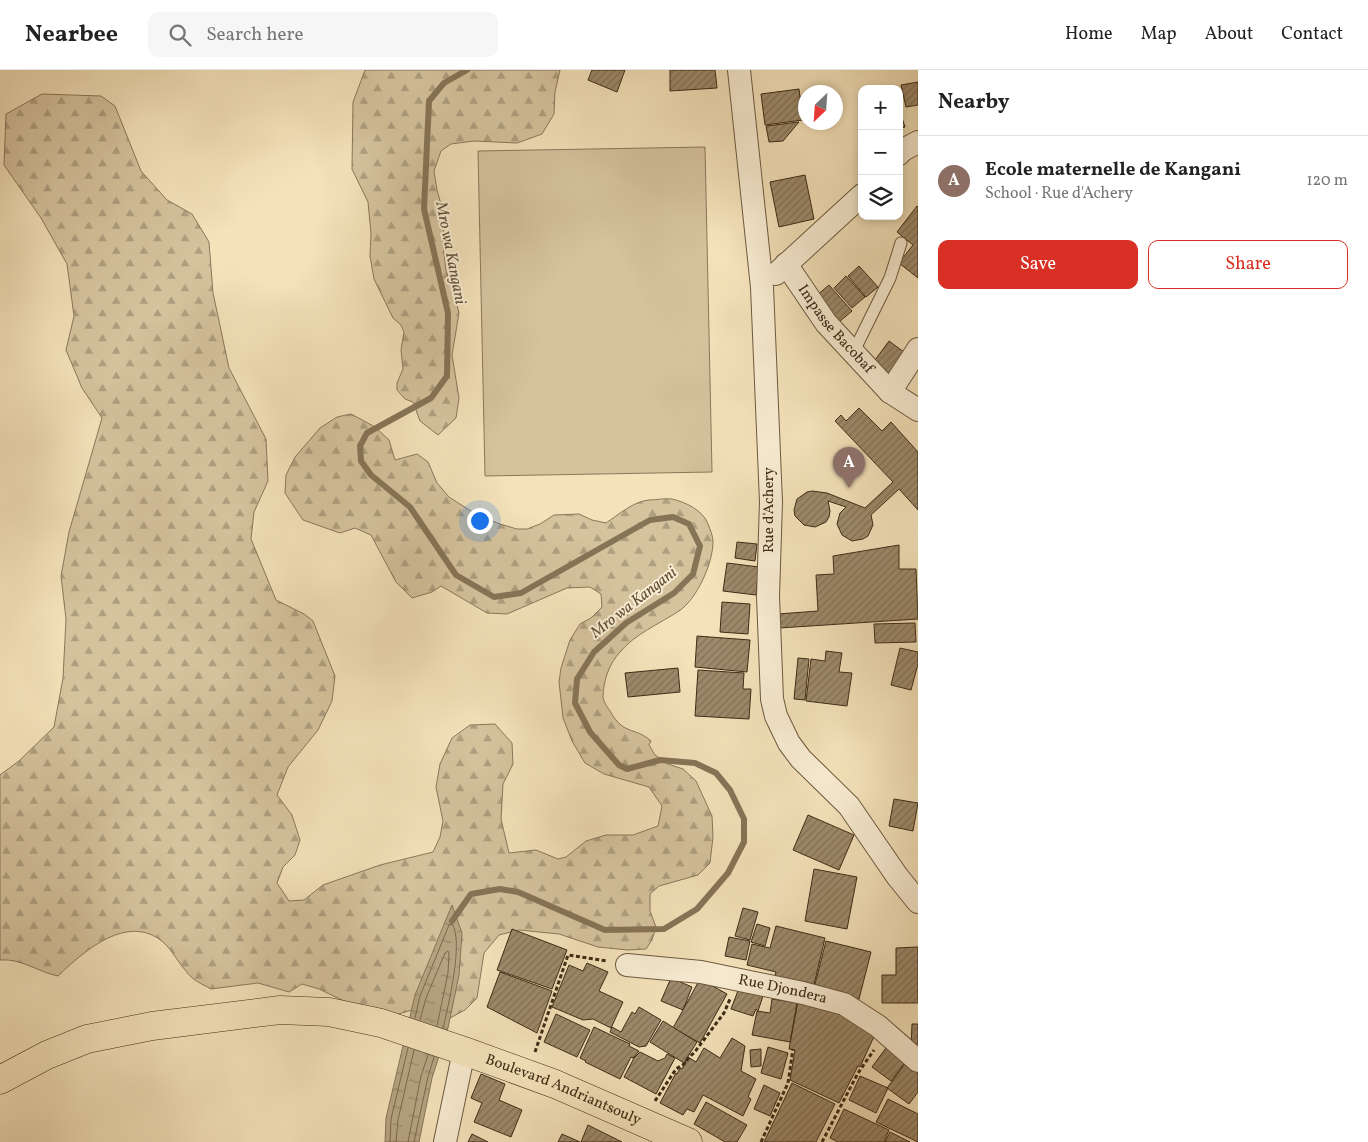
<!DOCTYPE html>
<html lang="en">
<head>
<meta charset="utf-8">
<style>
  body { margin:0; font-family:Vollkorn,serif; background:#f6f6f6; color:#222 }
  .controls { position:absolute; right:15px; top:15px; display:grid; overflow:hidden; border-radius:10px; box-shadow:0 2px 8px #0003 }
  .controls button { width:45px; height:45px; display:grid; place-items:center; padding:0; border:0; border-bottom:1px solid #e0e0e0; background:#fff; color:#222; font:25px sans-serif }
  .compass { position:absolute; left:798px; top:15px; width:45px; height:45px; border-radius:50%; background:#fff; box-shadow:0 2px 8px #0003; rotate:205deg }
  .you { position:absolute; left:479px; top:450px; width:18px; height:18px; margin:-12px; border:4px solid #fff; border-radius:50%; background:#1a73e8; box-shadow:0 0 0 8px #1a73e833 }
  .badge { display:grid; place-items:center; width:32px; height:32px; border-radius:50%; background:#d93025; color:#fff; font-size:16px; font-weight:700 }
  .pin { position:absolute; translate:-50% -41px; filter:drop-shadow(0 1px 2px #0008) }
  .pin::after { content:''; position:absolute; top:26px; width:18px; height:15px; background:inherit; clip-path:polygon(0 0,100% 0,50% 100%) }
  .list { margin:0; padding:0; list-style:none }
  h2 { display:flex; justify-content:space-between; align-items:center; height:65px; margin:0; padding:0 20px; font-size:21px }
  h2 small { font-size:16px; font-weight:400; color:#767676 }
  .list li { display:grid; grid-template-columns:32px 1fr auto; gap:15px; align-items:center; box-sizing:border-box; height:90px; padding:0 20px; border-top:1px solid #e0e0e0 }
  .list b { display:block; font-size:19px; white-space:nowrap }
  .list p { margin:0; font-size:16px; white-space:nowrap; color:#767676 }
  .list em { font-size:16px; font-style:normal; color:#767676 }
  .actions { display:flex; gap:10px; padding:15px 20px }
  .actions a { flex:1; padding:11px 0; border:1px solid #d93025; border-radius:10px; text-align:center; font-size:18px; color:#d93025 }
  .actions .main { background:#d93025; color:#fff }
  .icon { flex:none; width:28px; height:28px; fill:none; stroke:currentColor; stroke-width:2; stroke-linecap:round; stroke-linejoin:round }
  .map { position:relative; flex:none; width:918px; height:1072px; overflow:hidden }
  header { display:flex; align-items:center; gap:30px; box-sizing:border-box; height:70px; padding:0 25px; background:#fff; border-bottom:1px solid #e0e0e0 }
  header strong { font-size:24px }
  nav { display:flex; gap:28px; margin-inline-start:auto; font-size:18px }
  .search { width:350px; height:45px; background:#f6f6f6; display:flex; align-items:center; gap:12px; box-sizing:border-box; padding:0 18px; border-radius:10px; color:#767676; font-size:19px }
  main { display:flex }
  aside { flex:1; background:#fff }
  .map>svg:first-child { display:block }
  .forest { fill:url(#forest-firs); stroke:#8a775a }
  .pitch { fill:#d5c39e; stroke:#8a775a }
  .water { fill:url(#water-ripples); stroke:#867457 }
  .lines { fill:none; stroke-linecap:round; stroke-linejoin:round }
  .shore { stroke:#7a684c; stroke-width:1 }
  .stream { stroke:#867457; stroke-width:6 }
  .building { fill:url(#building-hatch); stroke:#3e2b16 }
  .service-casing { stroke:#6c593f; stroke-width:13 }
  .minor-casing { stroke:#6c593f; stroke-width:24 }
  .primary-casing { stroke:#3e2b16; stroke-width:29 }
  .path { stroke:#3e2b16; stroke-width:3; stroke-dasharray:4 2.5; stroke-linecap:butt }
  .service { stroke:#f8ecd2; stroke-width:11 }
  .minor { stroke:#f8ecd2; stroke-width:22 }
  .primary { stroke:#f4e2ba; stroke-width:28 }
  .labels { text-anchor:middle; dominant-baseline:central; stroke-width:4; stroke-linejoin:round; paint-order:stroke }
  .street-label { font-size:15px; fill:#3e2b16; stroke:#f8ecd2 }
  .water-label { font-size:16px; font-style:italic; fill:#624f36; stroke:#f8ecd2 }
</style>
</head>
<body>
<header>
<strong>Nearbee</strong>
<div class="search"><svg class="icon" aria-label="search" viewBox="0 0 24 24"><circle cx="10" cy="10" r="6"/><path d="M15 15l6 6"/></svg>Search here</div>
<nav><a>Home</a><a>Map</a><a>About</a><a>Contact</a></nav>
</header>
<main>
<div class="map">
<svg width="918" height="1072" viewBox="0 0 918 1072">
  <defs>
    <pattern id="forest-firs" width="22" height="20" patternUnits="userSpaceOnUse" patternTransform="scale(1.25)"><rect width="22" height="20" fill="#d5c39e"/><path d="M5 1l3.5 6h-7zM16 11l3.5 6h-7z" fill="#ae9f80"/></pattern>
    <pattern id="water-ripples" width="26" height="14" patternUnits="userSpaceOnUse" patternTransform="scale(1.25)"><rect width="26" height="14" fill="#b6a482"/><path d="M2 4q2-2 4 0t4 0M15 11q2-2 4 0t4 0" fill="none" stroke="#958669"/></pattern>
    <pattern id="building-hatch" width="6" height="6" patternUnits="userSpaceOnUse" patternTransform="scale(1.25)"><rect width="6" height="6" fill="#9d8a6b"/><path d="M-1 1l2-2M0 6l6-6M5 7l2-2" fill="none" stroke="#817157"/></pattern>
  </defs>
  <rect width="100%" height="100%" fill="#f4e2ba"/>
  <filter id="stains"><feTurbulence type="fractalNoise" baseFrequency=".004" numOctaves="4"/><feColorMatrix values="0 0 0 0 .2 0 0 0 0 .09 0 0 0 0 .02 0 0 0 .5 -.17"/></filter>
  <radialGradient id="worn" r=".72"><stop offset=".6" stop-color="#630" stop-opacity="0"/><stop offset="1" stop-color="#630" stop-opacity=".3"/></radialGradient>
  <g class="forest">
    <polygon points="365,0 560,0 555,22 554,44 542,64 517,73 474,71 451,74 441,81 434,101 437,120 443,141 444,155 443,175 446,201 452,215 459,243 452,285 459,328 456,348 438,365 420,351 413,332 405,329 397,320 397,313 403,299 401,280 404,262 401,255 393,248 374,209 370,186 371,164 368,132 352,99 353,32"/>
    <path d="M42 24 101 26 115 36 141 101 167 130 192 144 209 172 213 223 229 298 266 369 268 411 254 442 251 469 276 530 304 544 313 551 335 606 332 631 318 660 288 697 277 725 292 745 300 770 295 785 283 797 277 813 289 831 304 830 323 815 380 795 433 782 440 767 443 751 436 717 440 694 452 668 470 655 495 654 512 673 513 694 503 714 501 749 509 783 536 780 558 789 566 787 586 771 606 765H633L658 756 662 736 649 717 604 704 585 693 572 671 563 648 559 612 561 598 570 570 580 554 591 548 602 537 601 524 590 517 567 518 507 544 487 543 441 516 432 522 412 528 396 512 371 465 355 458 340 463 303 450 285 423 286 405 295 387 320 358 337 347 351 344 375 357 389 370 395 390 417 384 428 392 437 413 449 427 477 445 500 454 517 459H527L540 454 554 445 579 444 592 450 606 453C618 445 634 431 649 430 656 430 665 428 672 429 685 432 703 440 708 454 710 459 713 466 713 472 713 493 697 529 679 541 659 554 635 564 620 582 609 594 603 611 603 628 604 632 607 637 610 641 624 666 634 656 651 671L649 675 655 685 668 694 683 699 696 711 712 746 713 767 710 793 698 805 659 816 650 824V841L656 857 652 870 646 879 628 880 598 877 559 864 519 860 499 865 484 883 477 928 465 940 448 949 412 940 392 946 346 932 319 919 302 914 289 922 258 913 211 919C202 914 192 910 186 901 177 891 170 876 159 869 124 845 82 883 58 906 38 902 21 888 0 890V705L19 691 54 657 63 608 66 549 61 506 69 462 102 348 82 318 66 280 74 246 67 194 41 148 4 95 6 44Z"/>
  </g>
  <polygon class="pitch" points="705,77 712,402 485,406 478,81"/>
  <polygon class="water" points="452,835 462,863 459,905 448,958 432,1008 419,1072 385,1072 386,1048 415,925"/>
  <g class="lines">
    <g class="shore">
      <path d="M415 948 420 926 449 855 452 854C464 871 448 937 443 958"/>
      <polyline points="420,950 426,928 445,883 448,881 449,884 448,903 437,956"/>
      <polyline points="390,1072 391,1049 408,978"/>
      <polyline points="396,1072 398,1050 414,980"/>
      <polyline points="408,1072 421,1006 428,985"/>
      <polyline points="414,1072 428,1007 434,987"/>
    </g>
    <polyline class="stream" points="452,851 471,824 500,819 518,822 605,860 664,859 697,839 728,803 744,772 744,749 730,720 716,703 695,693 660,690 627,699 619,695 590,662 575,633 577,609 594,582 626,553 674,523 693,504 700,476 689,454 673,447 650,450 521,523 494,527 456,505 410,437 371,405 361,391 360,376 367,363 431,328 447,306 448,243 424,139 429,31 444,13 467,0"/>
  </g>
  <g class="building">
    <polygon points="592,0 625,0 617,22 588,10"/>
    <polygon points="670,0 715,0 717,18 670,21"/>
    <polygon points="918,12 918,35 906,37 901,15"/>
    <polygon points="799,19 803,50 765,55 761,24"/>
    <polygon points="899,39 905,57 899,59"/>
    <polygon points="799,52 783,71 769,72 766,56"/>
    <polygon points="805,105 814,149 779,157 770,112"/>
    <polygon points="917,136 918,137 918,208 899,193 913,175 897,162"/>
    <polygon points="859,196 878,217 866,227 848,206"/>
    <polygon points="846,206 865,227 852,238 834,218"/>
    <polygon points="829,215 852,241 839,252 816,226"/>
    <polygon points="889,271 908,285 891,308 872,294"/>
    <polygon points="859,338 882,361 891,352 918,382 918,440 899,419 871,445 873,455 868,466 863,469 852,471 842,465 837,454 840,443 846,437 828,431 830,441 829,447 826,452 815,457 804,455 795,446 794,440 797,429 807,422 812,421 827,423 865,438 893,412 835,351 841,345 846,351"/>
    <polygon points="737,472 757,474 755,491 735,488"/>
    <polygon points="899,475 899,499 916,499 918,549 779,558 778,544 818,541 816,505 834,504 833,486"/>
    <polygon points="727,493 759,497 756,525 723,521"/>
    <polygon points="722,532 750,534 748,564 720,562"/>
    <polygon points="915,553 916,572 875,573 874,554"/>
    <polygon points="697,566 750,570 747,602 695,597"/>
    <polygon points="900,578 918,582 918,594 911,620 891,615"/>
    <polygon points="826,581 842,583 839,602 852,603 847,636 806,631 811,589 825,591"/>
    <polygon points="798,588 809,589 805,630 794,629"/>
    <polygon points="678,598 680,622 628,627 625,603"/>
    <polygon points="698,600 744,603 743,619 751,619 749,649 695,646"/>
    <polygon points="894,729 918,733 913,761 889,756"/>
    <polygon points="808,745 854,765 839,800 793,780"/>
    <polygon points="814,799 857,807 847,859 805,851"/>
    <polygon points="743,838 758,842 750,870 735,866"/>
    <polygon points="757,854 770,858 765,876 751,872"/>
    <polygon points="776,856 825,868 813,919 774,909 776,902 747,895 752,874 770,878"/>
    <polygon points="512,859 567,880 552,919 497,900"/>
    <polygon points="729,867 750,871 746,890 725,886"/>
    <polygon points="826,871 871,882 858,933 813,922"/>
    <polygon points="918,877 918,933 882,933 882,905 896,905 896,878"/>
    <polygon points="587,893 608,902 599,921 623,932 611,958 593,949 583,950 552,937 569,895 583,901"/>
    <polygon points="500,902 552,921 537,963 487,937"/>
    <polygon points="671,908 692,917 683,940 661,931"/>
    <polygon points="700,909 727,924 700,973 673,958"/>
    <polygon points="739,918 763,926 758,941 756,939 753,946 731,939"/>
    <polygon points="799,926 877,960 860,997 858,996 839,1033 790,1010 795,980 789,979"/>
    <polygon points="772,929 797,933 790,972 752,965 757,941 770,943"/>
    <polygon points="639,937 661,950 646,976 639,977 610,962 612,957 621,962 632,942 635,944"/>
    <polygon points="556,944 590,960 577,987 544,972"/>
    <polygon points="663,951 697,972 684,993 650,972"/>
    <polygon points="912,954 918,954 918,978 911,978"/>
    <polygon points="594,957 630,974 629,976 639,981 633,988 631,987 620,1009 585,992 586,991 580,988"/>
    <polygon points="732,968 745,976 741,1001 756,1009 748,1027 751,1029 743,1046 703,1025 694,1042 687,1039 683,1045 660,1033 676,1003 677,1004 680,998 682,999 688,987 696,992 704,978 720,988"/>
    <polygon points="888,975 908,989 891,1011 872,997"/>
    <polygon points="768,977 788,983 781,1009 761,1003"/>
    <polygon points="761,979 761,996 751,997 750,980"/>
    <polygon points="640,982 658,991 665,988 667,984 675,988 656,1024 624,1007 634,988"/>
    <polygon points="908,990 918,997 918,1022 909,1034 887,1018"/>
    <polygon points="481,1004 505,1014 499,1030 522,1040 511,1067 474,1052 482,1033 471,1028"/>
    <polygon points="860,1006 888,1018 876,1043 849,1030"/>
    <polygon points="792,1013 835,1034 816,1072 764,1072"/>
    <polygon points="764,1015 780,1023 770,1046 754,1039"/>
    <polygon points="888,1029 918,1044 918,1072 876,1052"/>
    <polygon points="706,1032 747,1055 737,1072 725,1072 694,1054"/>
    <polygon points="844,1039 889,1060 884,1072 838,1072 830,1068"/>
    <polygon points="588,1055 622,1072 581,1072"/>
    <polygon points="890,1062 910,1072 885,1072"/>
    <polygon points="472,1064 488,1072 468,1072"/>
    <polygon points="562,1064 580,1072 558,1072"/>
  </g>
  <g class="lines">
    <g class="service-casing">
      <polyline id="service" points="853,283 890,208 901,173"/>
    </g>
    <g class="minor-casing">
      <g id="minor">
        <polyline points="739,0 762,217 771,432 768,526 772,629 776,646 789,673 801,689 849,736 897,806 918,832"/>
        <polyline points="899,84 903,80 918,72"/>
        <path id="s1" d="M786 194 826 253 890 322 918 340"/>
        <polyline points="776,204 862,125"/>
        <polyline points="890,322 918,279"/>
        <path id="s2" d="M627 895 701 902 803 923 844 934 878 956 918 991"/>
        <polyline points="445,1072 464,981"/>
      </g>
    </g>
    <g class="primary-casing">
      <g id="primary">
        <path id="s3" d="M0 1010 47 985 87 969 152 956 280 940 329 942 381 953 464 981 555 1014 688 1072"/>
      </g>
    </g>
    <g class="path">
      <polyline points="535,982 568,885 607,891"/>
      <polyline points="655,1031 676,999 684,994 689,987 694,983 724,943 730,929"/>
      <polyline points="761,1072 788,1013 793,979"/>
      <polyline points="822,1072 858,1003 874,980"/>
    </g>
    <use href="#service" class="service"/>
    <use href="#minor" class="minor"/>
    <use href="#primary" class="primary"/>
  </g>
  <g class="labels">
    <g class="street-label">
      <text stroke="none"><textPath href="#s1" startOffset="82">Impasse Bacobaf</textPath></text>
      <text transform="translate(769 440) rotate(-90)">Rue d'Achery</text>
      <text stroke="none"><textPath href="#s2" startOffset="158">Rue Djondera</textPath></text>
      <text stroke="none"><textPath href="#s3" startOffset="588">Boulevard Andriantsouly</textPath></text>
    </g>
    <g class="water-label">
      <text transform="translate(450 183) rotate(79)">Mro wa Kangani</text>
      <text transform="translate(634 533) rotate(-38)">Mro wa Kangani</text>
    </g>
  </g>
  <rect width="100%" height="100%" filter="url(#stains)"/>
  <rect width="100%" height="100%" fill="url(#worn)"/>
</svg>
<div class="controls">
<button>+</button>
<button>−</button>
<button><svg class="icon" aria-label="layers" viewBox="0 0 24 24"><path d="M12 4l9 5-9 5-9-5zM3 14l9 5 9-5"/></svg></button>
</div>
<svg class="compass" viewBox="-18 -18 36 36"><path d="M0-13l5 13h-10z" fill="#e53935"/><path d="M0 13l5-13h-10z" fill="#767676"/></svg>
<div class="you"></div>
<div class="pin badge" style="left:849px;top:418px;background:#8d6e63">A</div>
</div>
<aside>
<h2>Nearby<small></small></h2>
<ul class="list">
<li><span class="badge" style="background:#8d6e63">A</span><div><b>Ecole maternelle de Kangani</b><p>School · Rue d'Achery</p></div><em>120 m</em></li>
</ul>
<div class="actions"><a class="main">Save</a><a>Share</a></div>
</aside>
</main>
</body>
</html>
